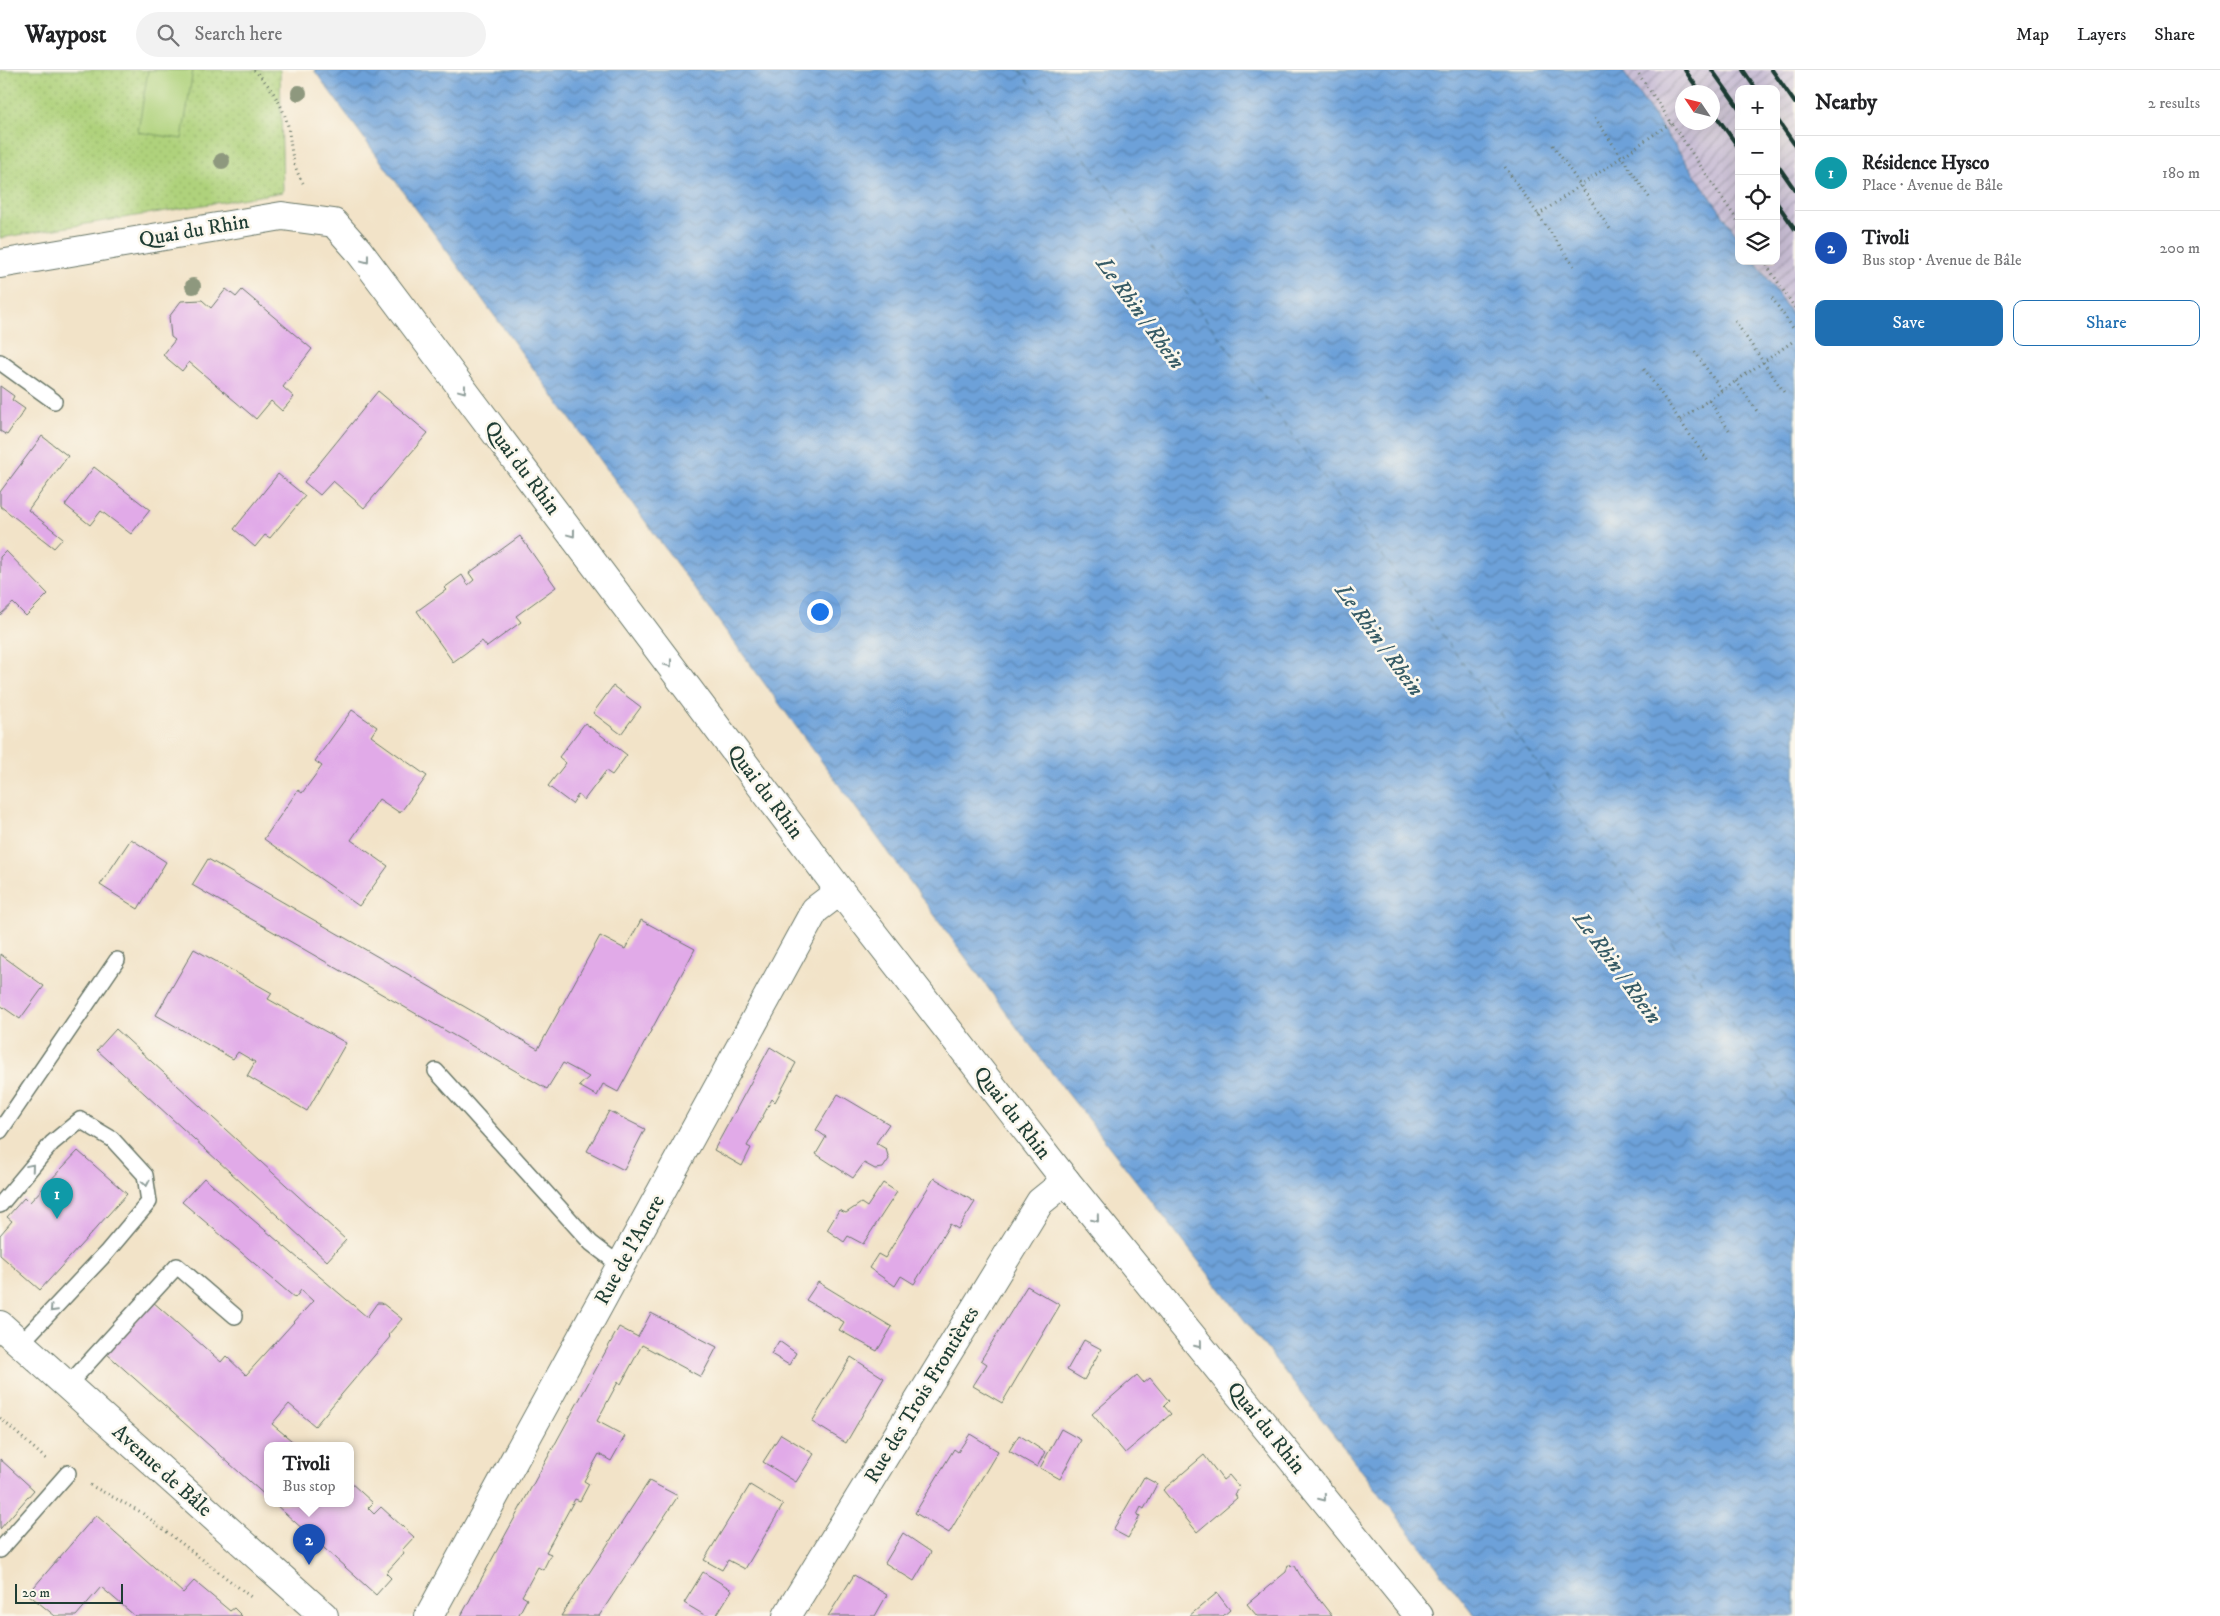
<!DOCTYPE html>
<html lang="en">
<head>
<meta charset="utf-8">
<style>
  body { margin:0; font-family:"IM FELL DW Pica",serif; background:#f2f2f2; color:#202124 }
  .controls { position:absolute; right:15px; top:15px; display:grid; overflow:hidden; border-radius:10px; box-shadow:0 5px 20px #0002 }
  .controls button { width:45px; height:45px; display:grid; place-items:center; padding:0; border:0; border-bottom:1px solid #e0e0e0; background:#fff; color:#202124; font:25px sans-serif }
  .compass { position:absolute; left:1675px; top:15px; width:45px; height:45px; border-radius:50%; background:#fff; box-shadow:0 5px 20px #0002; rotate:305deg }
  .scale { position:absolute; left:15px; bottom:12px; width:108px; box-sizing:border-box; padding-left:5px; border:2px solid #1f3d34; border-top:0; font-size:14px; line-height:18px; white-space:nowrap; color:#1f3d34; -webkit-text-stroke:4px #fbf7ec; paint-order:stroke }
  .you { position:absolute; left:819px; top:541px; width:18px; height:18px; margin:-12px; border:4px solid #fff; border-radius:50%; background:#1a73e8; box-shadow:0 0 0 8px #1a73e833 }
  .badge { display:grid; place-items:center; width:32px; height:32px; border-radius:50%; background:#1f6fb2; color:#fff; font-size:16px; font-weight:700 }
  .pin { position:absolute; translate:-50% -41px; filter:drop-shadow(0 1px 2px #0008) }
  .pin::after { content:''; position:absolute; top:26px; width:18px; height:15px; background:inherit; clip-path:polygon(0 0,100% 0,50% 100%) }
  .popup { position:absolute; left:264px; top:1372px; width:90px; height:65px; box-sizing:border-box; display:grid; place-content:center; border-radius:10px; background:#fff; filter:drop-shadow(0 1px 4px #0005); font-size:16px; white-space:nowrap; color:#757577 }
  .popup b { font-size:19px; color:#202124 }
  .popup::after { content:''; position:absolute; left:50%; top:100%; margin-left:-10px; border:10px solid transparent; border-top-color:#fff }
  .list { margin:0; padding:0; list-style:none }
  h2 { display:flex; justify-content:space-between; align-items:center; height:65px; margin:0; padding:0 20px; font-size:21px }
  h2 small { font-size:16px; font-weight:400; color:#757577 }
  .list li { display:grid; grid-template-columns:32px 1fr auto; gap:15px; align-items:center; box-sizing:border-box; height:75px; padding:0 20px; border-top:1px solid #e0e0e0 }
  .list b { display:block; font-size:19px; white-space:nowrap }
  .list p { margin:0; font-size:16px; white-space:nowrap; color:#757577 }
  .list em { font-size:16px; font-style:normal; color:#757577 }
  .actions { display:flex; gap:10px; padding:15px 20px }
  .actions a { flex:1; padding:11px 0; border:1px solid #1f6fb2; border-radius:10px; text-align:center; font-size:18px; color:#1f6fb2 }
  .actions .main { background:#1f6fb2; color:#fff }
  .icon { flex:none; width:28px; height:28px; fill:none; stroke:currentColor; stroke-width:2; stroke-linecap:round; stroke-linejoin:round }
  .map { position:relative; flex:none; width:1795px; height:1546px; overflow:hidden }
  header { display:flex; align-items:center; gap:30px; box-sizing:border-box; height:70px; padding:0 25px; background:#fff; border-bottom:1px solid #e0e0e0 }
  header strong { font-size:24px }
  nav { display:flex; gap:28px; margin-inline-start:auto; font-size:18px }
  .search { width:350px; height:45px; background:#f2f2f2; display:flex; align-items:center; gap:12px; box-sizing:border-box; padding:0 18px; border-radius:28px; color:#757577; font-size:19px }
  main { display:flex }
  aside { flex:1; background:#fff }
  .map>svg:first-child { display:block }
  .industrial { fill:url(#industrial-furrows); fill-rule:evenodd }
  .grass { fill:url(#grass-dots); stroke:#678858 }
  .garden { fill:#afd27b; stroke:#678858 }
  .water { fill:url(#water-waves); stroke:#466f86 }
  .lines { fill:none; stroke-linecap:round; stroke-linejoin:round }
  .ferry { stroke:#365b66; stroke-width:1; stroke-dasharray:6 5; stroke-linecap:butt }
  .building { fill:#e1aae8 }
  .service-casing { stroke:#697768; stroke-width:18 }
  .minor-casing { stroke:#697768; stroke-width:30 }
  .tertiary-casing { stroke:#697768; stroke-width:30 }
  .path { stroke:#697768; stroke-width:3; stroke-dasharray:1 4; stroke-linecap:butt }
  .service { stroke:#fff; stroke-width:15 }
  .minor { stroke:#fff; stroke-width:28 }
  .tertiary { stroke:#fff; stroke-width:28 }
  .rail { stroke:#1f3d34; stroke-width:4 }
  .tree { fill:#8e987e }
  .oneway { stroke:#8f9e9a }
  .labels { text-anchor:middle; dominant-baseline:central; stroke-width:5; stroke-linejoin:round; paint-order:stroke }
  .street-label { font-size:21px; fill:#1f3d34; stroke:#fbf7ec }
  .water-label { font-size:22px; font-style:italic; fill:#365b66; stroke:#fbf7ec }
</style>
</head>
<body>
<header>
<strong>Waypost</strong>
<div class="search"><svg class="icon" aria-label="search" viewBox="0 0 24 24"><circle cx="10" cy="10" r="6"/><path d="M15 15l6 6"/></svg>Search here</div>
<nav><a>Map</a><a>Layers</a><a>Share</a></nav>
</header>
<main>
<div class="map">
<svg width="1795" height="1546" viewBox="0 0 1795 1546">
  <defs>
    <pattern id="industrial-furrows" width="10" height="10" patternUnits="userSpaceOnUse" patternTransform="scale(1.25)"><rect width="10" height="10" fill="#cabfd6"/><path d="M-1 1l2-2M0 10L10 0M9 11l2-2" fill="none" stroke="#a39cae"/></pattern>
    <pattern id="grass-dots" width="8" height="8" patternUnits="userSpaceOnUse" patternTransform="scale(1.25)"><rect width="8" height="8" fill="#afd27b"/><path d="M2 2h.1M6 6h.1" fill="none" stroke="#96b56b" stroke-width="1.8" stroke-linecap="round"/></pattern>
    <pattern id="water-waves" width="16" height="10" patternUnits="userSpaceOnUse" patternTransform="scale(1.25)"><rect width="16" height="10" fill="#6da1d9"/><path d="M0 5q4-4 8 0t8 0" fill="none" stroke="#5984b1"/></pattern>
  </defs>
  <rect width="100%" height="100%" fill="#fbf7ec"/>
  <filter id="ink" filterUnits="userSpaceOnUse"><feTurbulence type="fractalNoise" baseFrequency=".02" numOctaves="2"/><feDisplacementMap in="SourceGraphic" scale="10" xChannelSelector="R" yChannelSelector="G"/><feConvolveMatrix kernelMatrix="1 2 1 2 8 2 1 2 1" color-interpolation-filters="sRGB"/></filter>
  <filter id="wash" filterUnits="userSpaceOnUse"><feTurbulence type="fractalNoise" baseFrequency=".0096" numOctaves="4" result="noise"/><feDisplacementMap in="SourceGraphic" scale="20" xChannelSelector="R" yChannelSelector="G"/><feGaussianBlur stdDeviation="1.12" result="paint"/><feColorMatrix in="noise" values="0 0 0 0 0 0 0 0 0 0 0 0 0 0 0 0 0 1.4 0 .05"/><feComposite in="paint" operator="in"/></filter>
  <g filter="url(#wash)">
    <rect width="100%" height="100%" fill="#f2e3c8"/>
    <path class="industrial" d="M1620 0H1795V252L1753 191H1776V19H1739V171ZM1682 22H1712V52H1682Z"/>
    <polygon class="grass" points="0,0 280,0 283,122 0,168"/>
    <polygon class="garden" points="148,0 193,0 182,69 138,62"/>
    <polygon class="water" points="314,0 1622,0 1739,168 1739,191 1755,191 1795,249 1795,1546 1475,1546 1027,971"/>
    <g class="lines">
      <polyline class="ferry" points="1020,0 1795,1038"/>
    </g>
    <g id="blocks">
      <g class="building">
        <polygon points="226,219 236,227 242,220 312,279 283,317 294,327 282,341 271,331 256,349 189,292 182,301 163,285 175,270 171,267 169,247 181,231 202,230 211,238"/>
        <polygon points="0,316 14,326 12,330 25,339 7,365 0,361"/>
        <polygon points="378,321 428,363 364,438 333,411 320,425 304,412"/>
        <polygon points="42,366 68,386 28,440 63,468 54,478 0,436 0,422"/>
        <polygon points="94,397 150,440 131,464 101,441 90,455 65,435"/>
        <polygon points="278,404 305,426 270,468 265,465 255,477 234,459"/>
        <polygon points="520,466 556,517 516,546 521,552 487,577 482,571 453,592 417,541 446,520 444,518 462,505 468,515 474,510 469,503"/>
        <polygon points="6,481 48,524 26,546 13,533 0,545 0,487"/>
        <polygon points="613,616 641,637 621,664 593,643"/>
        <polygon points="352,640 377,657 371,666 427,706 400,743 379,729 351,770 388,796 359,836 264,769 298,720 302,723 322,696 315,691"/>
        <polygon points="585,653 627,685 612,705 606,701 584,730 578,725 572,734 548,716 566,693 559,687"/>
        <polygon points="131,769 166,792 138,839 100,815"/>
        <polygon points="208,789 538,979 600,866 625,879 641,850 695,879 618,1022 603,1014 597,1026 579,1016 589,1007 563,993 547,1019 192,815"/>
        <polygon points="194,879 272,923 268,929 346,973 307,1041 247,1006 255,992 238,982 233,989 156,945"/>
        <polygon points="0,884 44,916 20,949 0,935"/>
        <polygon points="116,959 346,1170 327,1191 97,980"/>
        <polygon points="770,977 796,993 775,1032 772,1029 747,1076 751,1078 742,1096 714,1080"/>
        <polygon points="838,1024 889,1054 876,1073 886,1079 889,1089 883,1098 875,1099 864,1093 853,1108 816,1084 826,1067 816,1060"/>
        <polygon points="609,1041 645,1059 624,1100 587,1081"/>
        <polygon points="78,1081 127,1124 40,1220 0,1185 0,1165 12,1151 7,1147 24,1128 29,1133"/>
        <polygon points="204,1108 367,1247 377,1233 382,1233 402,1249 388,1265 390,1267 315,1356 289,1334 272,1354 298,1376 268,1376 268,1428 106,1283 152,1231 221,1292 226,1286 246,1305 313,1231 301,1220 295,1228 182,1132"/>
        <polygon points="934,1108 975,1132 958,1159 950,1154 914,1214 901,1206 895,1216 869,1198 878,1184 885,1188"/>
        <polygon points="883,1113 897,1122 863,1174 848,1166 844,1172 827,1160 839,1140 846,1143 861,1133 867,1137"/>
        <polygon points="818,1212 892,1257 877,1281 839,1260 844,1252 806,1230"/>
        <polygon points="1027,1216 1060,1235 1002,1333 973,1316 987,1294 981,1290"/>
        <polygon points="651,1243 717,1277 701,1307 642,1275 621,1314 618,1312 597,1351 625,1366 611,1391 599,1384 584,1411 589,1414 580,1431 575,1429 546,1482 551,1484 543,1500 538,1497 522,1526 527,1529 518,1546 461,1546 619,1257 638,1267"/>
        <polygon points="1084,1270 1101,1279 1084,1310 1067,1300"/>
        <polygon points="779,1271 796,1283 789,1295 771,1284"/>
        <polygon points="851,1287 884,1308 846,1373 812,1352"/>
        <polygon points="1137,1305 1144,1313 1150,1308 1169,1331 1164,1336 1171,1344 1125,1383 1092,1344"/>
        <polygon points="1061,1359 1081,1370 1060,1409 1040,1398"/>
        <polygon points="781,1364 814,1384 796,1412 763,1392"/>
        <polygon points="970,1364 998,1381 949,1463 915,1443 954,1379 958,1382"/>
        <polygon points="1019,1365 1045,1382 1037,1397 1009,1381"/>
        <polygon points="1204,1385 1223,1410 1229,1405 1240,1418 1235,1424 1237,1428 1197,1462 1163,1420"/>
        <polygon points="0,1389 34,1420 0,1459"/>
        <polygon points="1144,1407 1157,1414 1144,1439 1141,1437 1137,1445 1140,1446 1128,1468 1113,1460"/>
        <polygon points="649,1411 678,1426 599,1546 561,1546"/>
        <polygon points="350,1412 373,1433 368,1438 374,1444 381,1437 414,1467 402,1480 404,1483 386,1503 391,1508 376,1525 275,1434 350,1434"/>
        <polygon points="750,1415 783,1435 745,1499 728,1490 722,1500 704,1490"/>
        <polygon points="96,1445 183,1523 194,1511 230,1541 234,1538 242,1546 135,1546 101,1517 76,1546 55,1546 28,1524"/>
        <polygon points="903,1463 931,1482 914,1511 885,1493"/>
        <polygon points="1288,1495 1295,1496 1300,1505 1332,1546 1257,1546 1247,1534 1286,1502"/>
        <polygon points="703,1502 732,1520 716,1546 706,1546 684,1533"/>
        <polygon points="854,1505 887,1525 875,1546 828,1546"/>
        <polygon points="1217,1523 1230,1540 1223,1546 1189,1546"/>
      </g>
    </g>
  </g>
  <g filter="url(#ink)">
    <use href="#blocks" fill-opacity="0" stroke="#697768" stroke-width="1"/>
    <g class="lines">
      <g class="service-casing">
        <g id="service">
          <polyline points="0,292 54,331"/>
          <polyline points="436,1001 591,1173 621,1196"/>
          <polyline points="0,1061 117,890"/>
          <polyline points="0,1135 52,1073 80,1050 112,1069 145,1105 149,1132 106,1183 21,1273"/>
          <polyline points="67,1316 177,1196 235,1246"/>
          <polyline points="0,1480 68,1403"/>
        </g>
      </g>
      <g class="minor-casing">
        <g id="minor">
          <polyline points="0,194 282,146 334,153 358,180 840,821 1066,1111 1419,1546"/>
          <polyline points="429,1546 815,840 840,821"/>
          <polyline points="787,1546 1040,1132 1066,1111"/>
        </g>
      </g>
      <g class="tertiary-casing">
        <polyline id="tertiary" points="0,1255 324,1546"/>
      </g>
      <g class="path">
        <path d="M254 0C270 15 283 35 288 56 292 80 291 95 305 116"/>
        <polyline points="1636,0 1739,153"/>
        <polyline points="1595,48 1651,130"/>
        <polyline points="1553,75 1610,159"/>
        <polyline points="1505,97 1574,196"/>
        <polyline points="1538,145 1672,52"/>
        <polyline points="1764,191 1795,238"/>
        <polyline points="1772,228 1795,261"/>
        <polyline points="1735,251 1786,325"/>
        <polyline points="1695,282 1722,321"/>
        <polyline points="1644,299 1708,391"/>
        <polyline points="1736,311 1759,344"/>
        <polyline points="1709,330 1731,363"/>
        <polyline points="1680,350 1795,270"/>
        <polyline points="0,1348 46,1389"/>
        <polyline points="90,1415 141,1442 251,1527"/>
      </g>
      <use href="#service" class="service"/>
      <use href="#minor" class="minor"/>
      <use href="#tertiary" class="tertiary"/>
      <g class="rail">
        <polyline points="1685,0 1700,22"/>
        <polyline points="1712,0 1739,38"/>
        <polyline points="1743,0 1756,19"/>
        <polyline points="1772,0 1795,33"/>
        <polyline points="1712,40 1739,78"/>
        <polyline points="1776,48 1795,75"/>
        <polyline points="1776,93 1795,120"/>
        <polyline points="1776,132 1795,159"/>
      </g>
    </g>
    <g class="tree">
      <circle cx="299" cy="23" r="8"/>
      <circle cx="222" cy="91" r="8"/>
      <circle cx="193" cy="216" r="8"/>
    </g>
    <defs><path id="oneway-chevron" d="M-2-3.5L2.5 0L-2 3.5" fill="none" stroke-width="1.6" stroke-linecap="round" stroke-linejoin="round" transform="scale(1.25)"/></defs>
    <g class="oneway">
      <use href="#oneway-chevron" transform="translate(366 190) rotate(53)"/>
      <use href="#oneway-chevron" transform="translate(463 320) rotate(53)"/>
      <use href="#oneway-chevron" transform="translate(572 464) rotate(53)"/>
      <use href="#oneway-chevron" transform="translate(669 594) rotate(53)"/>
      <use href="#oneway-chevron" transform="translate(31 1097) rotate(-50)"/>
      <use href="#oneway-chevron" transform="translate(146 1113) rotate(79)"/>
      <use href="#oneway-chevron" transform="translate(1096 1149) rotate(51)"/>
      <use href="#oneway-chevron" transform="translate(53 1239) rotate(133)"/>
      <use href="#oneway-chevron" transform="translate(1199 1275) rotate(51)"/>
      <use href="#oneway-chevron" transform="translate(1323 1428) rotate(51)"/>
    </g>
  </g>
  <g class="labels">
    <g class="street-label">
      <text transform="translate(194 161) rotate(-10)">Quai du Rhin</text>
      <text transform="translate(522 398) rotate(53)">Quai du Rhin</text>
      <text transform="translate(765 722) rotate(53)">Quai du Rhin</text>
      <text transform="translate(1012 1043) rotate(52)">Quai du Rhin</text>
      <text transform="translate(630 1180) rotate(-61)">Rue de l'Ancre</text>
      <text transform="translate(922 1325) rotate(-59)">Rue des Trois Frontières</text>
      <text transform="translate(1266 1358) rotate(51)">Quai du Rhin</text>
      <text transform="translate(162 1401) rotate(42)">Avenue de Bâle</text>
    </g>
    <g class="water-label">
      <text transform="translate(1140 243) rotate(54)">Le Rhin / Rhein</text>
      <text transform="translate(1379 570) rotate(54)">Le Rhin / Rhein</text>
      <text transform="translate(1617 898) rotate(54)">Le Rhin / Rhein</text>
    </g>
  </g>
</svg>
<div class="controls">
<button>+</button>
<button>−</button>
<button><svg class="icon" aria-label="locate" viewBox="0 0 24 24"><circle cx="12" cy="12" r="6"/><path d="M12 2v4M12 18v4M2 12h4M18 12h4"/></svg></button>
<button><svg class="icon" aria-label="layers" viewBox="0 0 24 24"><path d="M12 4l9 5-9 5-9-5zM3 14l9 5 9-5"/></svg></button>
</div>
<svg class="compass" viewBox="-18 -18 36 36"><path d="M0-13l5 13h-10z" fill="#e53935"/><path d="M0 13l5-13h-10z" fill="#757577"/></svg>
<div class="scale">20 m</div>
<div class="you"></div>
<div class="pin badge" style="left:57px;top:1149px;background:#0f9aa8">1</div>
<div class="pin badge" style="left:309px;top:1495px;background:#1a4fb4">2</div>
<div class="popup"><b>Tivoli</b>Bus stop</div>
</div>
<aside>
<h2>Nearby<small>2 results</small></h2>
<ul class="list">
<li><span class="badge" style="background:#0f9aa8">1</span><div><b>Résidence Hysco</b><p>Place · Avenue de Bâle</p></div><em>180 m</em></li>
<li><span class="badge" style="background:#1a4fb4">2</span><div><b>Tivoli</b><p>Bus stop · Avenue de Bâle</p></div><em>200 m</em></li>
</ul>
<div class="actions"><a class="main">Save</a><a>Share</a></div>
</aside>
</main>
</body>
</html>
